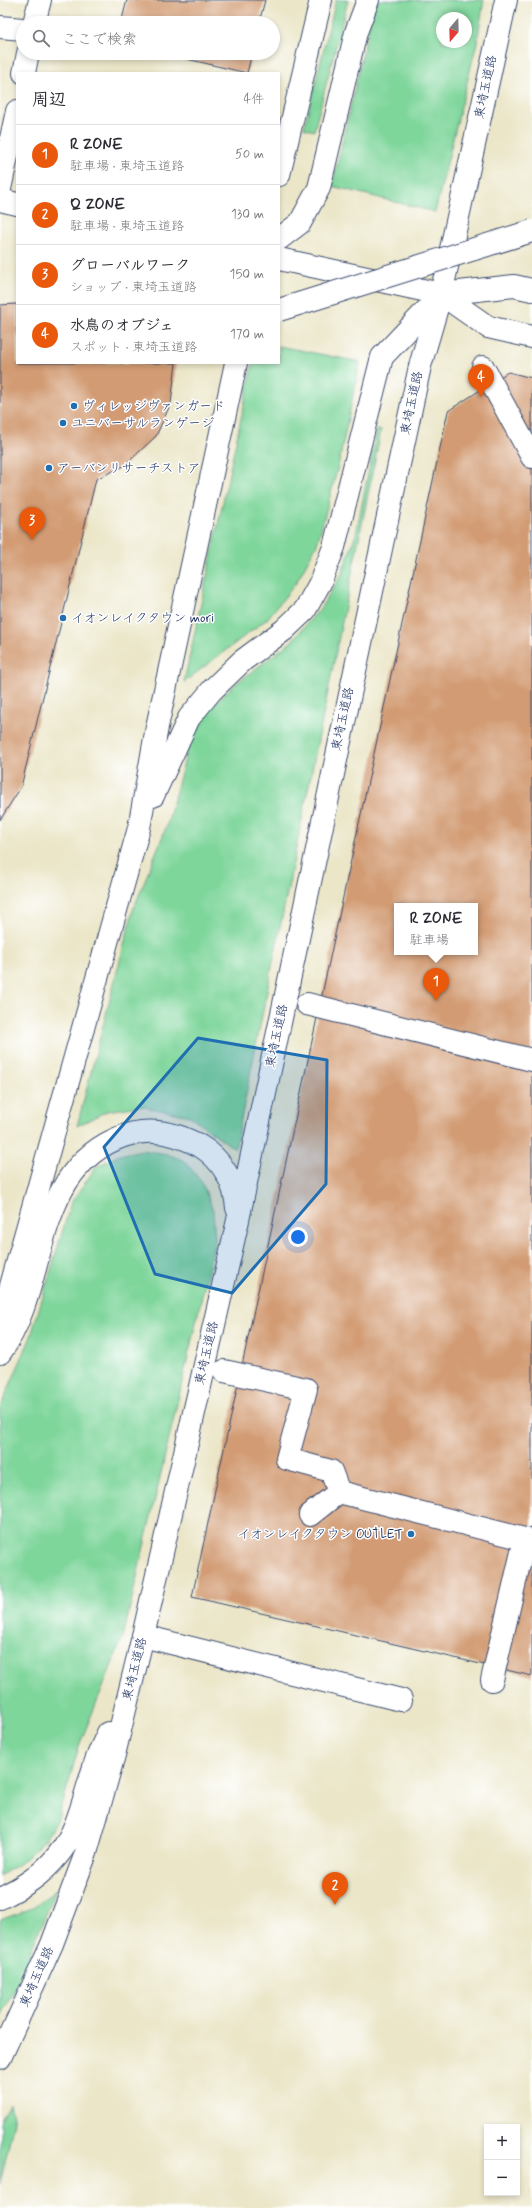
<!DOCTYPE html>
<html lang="ja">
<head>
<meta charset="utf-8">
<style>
  body { margin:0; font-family:Mynerve,"Klee One",sans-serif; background:#f2f2f3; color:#2b2b33 }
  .controls { position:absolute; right:12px; bottom:12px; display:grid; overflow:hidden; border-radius:0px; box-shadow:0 2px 6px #0003 }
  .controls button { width:36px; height:36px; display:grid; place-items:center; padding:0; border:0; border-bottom:1px solid #e1e1e2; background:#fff; color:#2b2b33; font:20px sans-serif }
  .compass { position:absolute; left:436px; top:12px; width:36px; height:36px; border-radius:50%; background:#fff; box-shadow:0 2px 6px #0003; rotate:199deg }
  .you { position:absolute; left:298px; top:1237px; width:14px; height:14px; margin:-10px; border:3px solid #fff; border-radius:50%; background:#1a73e8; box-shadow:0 0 0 6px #1a73e833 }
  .badge { display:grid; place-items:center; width:26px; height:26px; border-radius:50%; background:#ea580c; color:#fff; font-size:13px; font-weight:700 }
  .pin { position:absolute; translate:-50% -33px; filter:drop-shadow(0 1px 2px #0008) }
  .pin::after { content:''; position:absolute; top:21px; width:14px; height:12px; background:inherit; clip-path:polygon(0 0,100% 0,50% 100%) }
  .popup { position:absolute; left:394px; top:903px; width:84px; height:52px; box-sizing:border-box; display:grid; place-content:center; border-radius:0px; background:#fff; filter:drop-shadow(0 1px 3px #0005); font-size:13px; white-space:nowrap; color:#7c7c81 }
  .popup b { font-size:15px; color:#2b2b33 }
  .popup::after { content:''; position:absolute; left:50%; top:100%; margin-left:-8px; border:8px solid transparent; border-top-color:#fff }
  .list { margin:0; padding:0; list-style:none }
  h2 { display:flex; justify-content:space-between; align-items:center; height:52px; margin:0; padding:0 16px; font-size:17px }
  h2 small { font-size:13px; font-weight:400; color:#7c7c81 }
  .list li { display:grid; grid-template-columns:26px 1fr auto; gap:12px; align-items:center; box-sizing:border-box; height:60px; padding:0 16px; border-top:1px solid #e1e1e2 }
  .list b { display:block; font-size:15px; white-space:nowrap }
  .list p { margin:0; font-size:13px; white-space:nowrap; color:#7c7c81 }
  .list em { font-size:13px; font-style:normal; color:#7c7c81 }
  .icon { flex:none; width:22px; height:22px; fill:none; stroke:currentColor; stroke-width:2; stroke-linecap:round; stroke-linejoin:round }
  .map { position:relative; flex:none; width:532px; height:2208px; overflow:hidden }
  .search { position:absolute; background:#fff; box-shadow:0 2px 6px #0003; left:16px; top:16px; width:264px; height:44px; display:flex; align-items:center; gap:10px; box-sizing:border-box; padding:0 14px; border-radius:22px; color:#7c7c81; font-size:15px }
  .panel { position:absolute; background:#fff; box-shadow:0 2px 6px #0003; left:16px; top:72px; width:264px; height:292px; border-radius:0px }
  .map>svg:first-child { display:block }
  .green { fill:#7fd69b; stroke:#4d827c; fill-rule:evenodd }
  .building { fill:#d29b73; fill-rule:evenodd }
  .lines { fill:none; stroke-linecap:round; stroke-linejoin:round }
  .minor-casing { stroke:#3a4a6e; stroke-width:24 }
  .highway-casing { stroke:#3a4a6e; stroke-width:24 }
  .minor { stroke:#fff; stroke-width:22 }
  .highway { stroke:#fff; stroke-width:22 }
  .minor-bridge-casing { stroke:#3a4a6e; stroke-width:24; stroke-linecap:butt }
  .minor-bridge { stroke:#fff; stroke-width:22 }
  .marked { fill:#1f6fb2; fill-opacity:0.2; stroke:#1f6fb2; stroke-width:3; stroke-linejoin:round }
  .poi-dot { fill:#1f6fb2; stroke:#fff; stroke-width:1.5 }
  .labels { text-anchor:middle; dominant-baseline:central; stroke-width:3; stroke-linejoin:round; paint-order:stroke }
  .street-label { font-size:13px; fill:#1b2f5e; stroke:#fff }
  .poi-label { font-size:13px; fill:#1b2f5e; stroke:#fff; text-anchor:start }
</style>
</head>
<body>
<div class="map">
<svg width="532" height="2208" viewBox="0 0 532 2208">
  <rect width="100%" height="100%" fill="#fff"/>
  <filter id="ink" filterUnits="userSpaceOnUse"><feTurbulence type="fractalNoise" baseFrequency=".025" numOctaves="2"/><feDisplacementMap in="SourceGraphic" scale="8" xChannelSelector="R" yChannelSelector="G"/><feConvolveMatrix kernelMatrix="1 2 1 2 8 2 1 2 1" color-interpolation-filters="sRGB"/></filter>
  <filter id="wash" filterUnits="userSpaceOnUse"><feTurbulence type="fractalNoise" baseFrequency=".012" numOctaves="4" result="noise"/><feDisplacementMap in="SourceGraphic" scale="16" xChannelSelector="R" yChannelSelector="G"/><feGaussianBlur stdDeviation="0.9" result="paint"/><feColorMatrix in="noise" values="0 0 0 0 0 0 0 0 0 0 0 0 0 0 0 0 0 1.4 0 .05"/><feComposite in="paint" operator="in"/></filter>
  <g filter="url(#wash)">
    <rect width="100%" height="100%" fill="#ebe6c8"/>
    <g class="green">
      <polygon points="336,0 348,0 314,131 304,128"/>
      <path d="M378 0H484L477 42 435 212 332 186 372 14ZM442 18H466V42H442Z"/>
      <polygon points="279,346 360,362 338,467 317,544 296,583 267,619 184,682 253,363 279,363"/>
      <polygon points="377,430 381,430 235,1149 190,1116 140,1106 107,1111 77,1126 133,910 167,825 189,743 200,721 214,704 234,685 291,642 319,610 342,574 356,534"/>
      <polygon points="142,1150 167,1154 185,1161 202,1183 213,1210 215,1240 123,1637 79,1746 59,1816 45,1840 20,1863 0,1876 0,1408 30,1339 71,1203 96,1167 119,1155"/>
      <polygon points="56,1890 15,1989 0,2017 0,1920 30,1909"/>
      <polygon points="10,2104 14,2121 0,2184 0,2122"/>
    </g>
    <g id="blocks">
      <g class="building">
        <polygon points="127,0 265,0 259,23 121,23"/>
        <polygon points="161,53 252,53 247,73"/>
        <polygon points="17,304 17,363 176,363 171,403 156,436 124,466 96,479 21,787 0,820 0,305"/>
        <path d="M508 372 532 378V1676L192 1597 448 411ZM397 906H475V952H397Z"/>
      </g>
    </g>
  </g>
  <g filter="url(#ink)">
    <use href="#blocks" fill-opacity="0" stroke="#3a4a6e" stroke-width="1"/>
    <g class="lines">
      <g class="minor-casing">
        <g id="minor">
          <polyline points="34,23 40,0"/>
          <polyline points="0,27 23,29"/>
          <polyline points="24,73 28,53"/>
          <polyline points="0,189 17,111"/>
          <polyline points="0,200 17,204"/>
          <polyline points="279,259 441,294 514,286 532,290"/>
          <polyline points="441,294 488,327 532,337"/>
          <polyline points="483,367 532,457"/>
          <polyline points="307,1004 532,1060"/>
          <polyline points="224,1371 306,1389 287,1459 331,1471 339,1492 532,1541"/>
          <polyline points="310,1515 339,1492"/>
          <polyline points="143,1636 401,1700"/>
          <polyline points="492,1680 525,1539"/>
        </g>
      </g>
      <g class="highway-casing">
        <g id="highway">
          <polyline points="279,175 321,0"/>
          <polyline points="279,239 300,223 319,188 356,32 368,0"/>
          <polyline points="153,796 189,718 212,690 242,661 284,630 305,610 320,583 334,547 382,357 438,298"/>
          <polyline points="0,1325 139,828 157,727 236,363"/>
          <path d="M0 1353C49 1287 30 1177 116 1139 145 1126 173 1131 200 1146 222 1159 235 1183 237 1208"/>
          <path d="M0 1898C23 1887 42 1875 58 1855 78 1831 84 1796 94 1767 97 1756 103 1744 108 1733"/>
          <polyline points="0,2058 52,1944 86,1853 114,1755 143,1636 238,1220 420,366 441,294 506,0"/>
        </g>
      </g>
      <use href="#minor" class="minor"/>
      <use href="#highway" class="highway"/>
      <g class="minor-bridge-casing">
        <polyline id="minor-bridge" points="279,310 532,231"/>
      </g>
      <use href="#minor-bridge" class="minor-bridge"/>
    </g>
  </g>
  <path class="marked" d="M198 1038 327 1060 326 1184 232 1293 155 1274 104 1147Z"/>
  <g class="poi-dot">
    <circle cx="74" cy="406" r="4"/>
    <circle cx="63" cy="423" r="4"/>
    <circle cx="49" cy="468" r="4"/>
    <circle cx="63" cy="618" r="4"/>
    <circle cx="411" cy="1534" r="4"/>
  </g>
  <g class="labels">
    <g class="street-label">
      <text transform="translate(486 87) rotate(-78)">東埼玉道路</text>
      <text transform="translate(412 403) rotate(-78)">東埼玉道路</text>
      <text transform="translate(343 719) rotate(-78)">東埼玉道路</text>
      <text transform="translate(277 1036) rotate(-78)">東埼玉道路</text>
      <text transform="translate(207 1353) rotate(-77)">東埼玉道路</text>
      <text transform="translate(135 1669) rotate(-76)">東埼玉道路</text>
      <text transform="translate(37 1977) rotate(-66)">東埼玉道路</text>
    </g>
    <g class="poi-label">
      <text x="82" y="406">ヴィレッジヴァンガード</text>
      <text x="71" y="423">ユニバーサルランゲージ</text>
      <text x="57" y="468">アーバンリサーチストア</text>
      <text x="71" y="618">イオンレイクタウン mori</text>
      <text x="403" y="1534" text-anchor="end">イオンレイクタウン OUTLET</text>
    </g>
  </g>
</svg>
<div class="controls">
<button>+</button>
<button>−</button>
</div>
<svg class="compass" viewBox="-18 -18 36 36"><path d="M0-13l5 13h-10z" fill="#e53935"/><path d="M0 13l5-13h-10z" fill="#7c7c81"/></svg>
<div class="you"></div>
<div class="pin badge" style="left:436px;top:1001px">1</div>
<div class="popup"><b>R ZONE</b>駐車場</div>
<div class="pin badge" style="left:335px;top:1905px">2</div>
<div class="pin badge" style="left:32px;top:540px">3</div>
<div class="pin badge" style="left:481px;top:397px">4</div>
<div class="search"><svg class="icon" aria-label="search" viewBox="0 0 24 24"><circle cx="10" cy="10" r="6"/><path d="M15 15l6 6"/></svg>ここで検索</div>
<section class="panel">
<h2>周辺<small>4件</small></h2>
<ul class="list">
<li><span class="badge">1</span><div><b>R ZONE</b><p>駐車場 · 東埼玉道路</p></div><em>50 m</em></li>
<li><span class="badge">2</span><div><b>Q ZONE</b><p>駐車場 · 東埼玉道路</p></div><em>130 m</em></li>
<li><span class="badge">3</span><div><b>グローバルワーク</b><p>ショップ · 東埼玉道路</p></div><em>150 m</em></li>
<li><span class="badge">4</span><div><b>水鳥のオブジェ</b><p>スポット · 東埼玉道路</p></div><em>170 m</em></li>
</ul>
</section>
</div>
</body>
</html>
